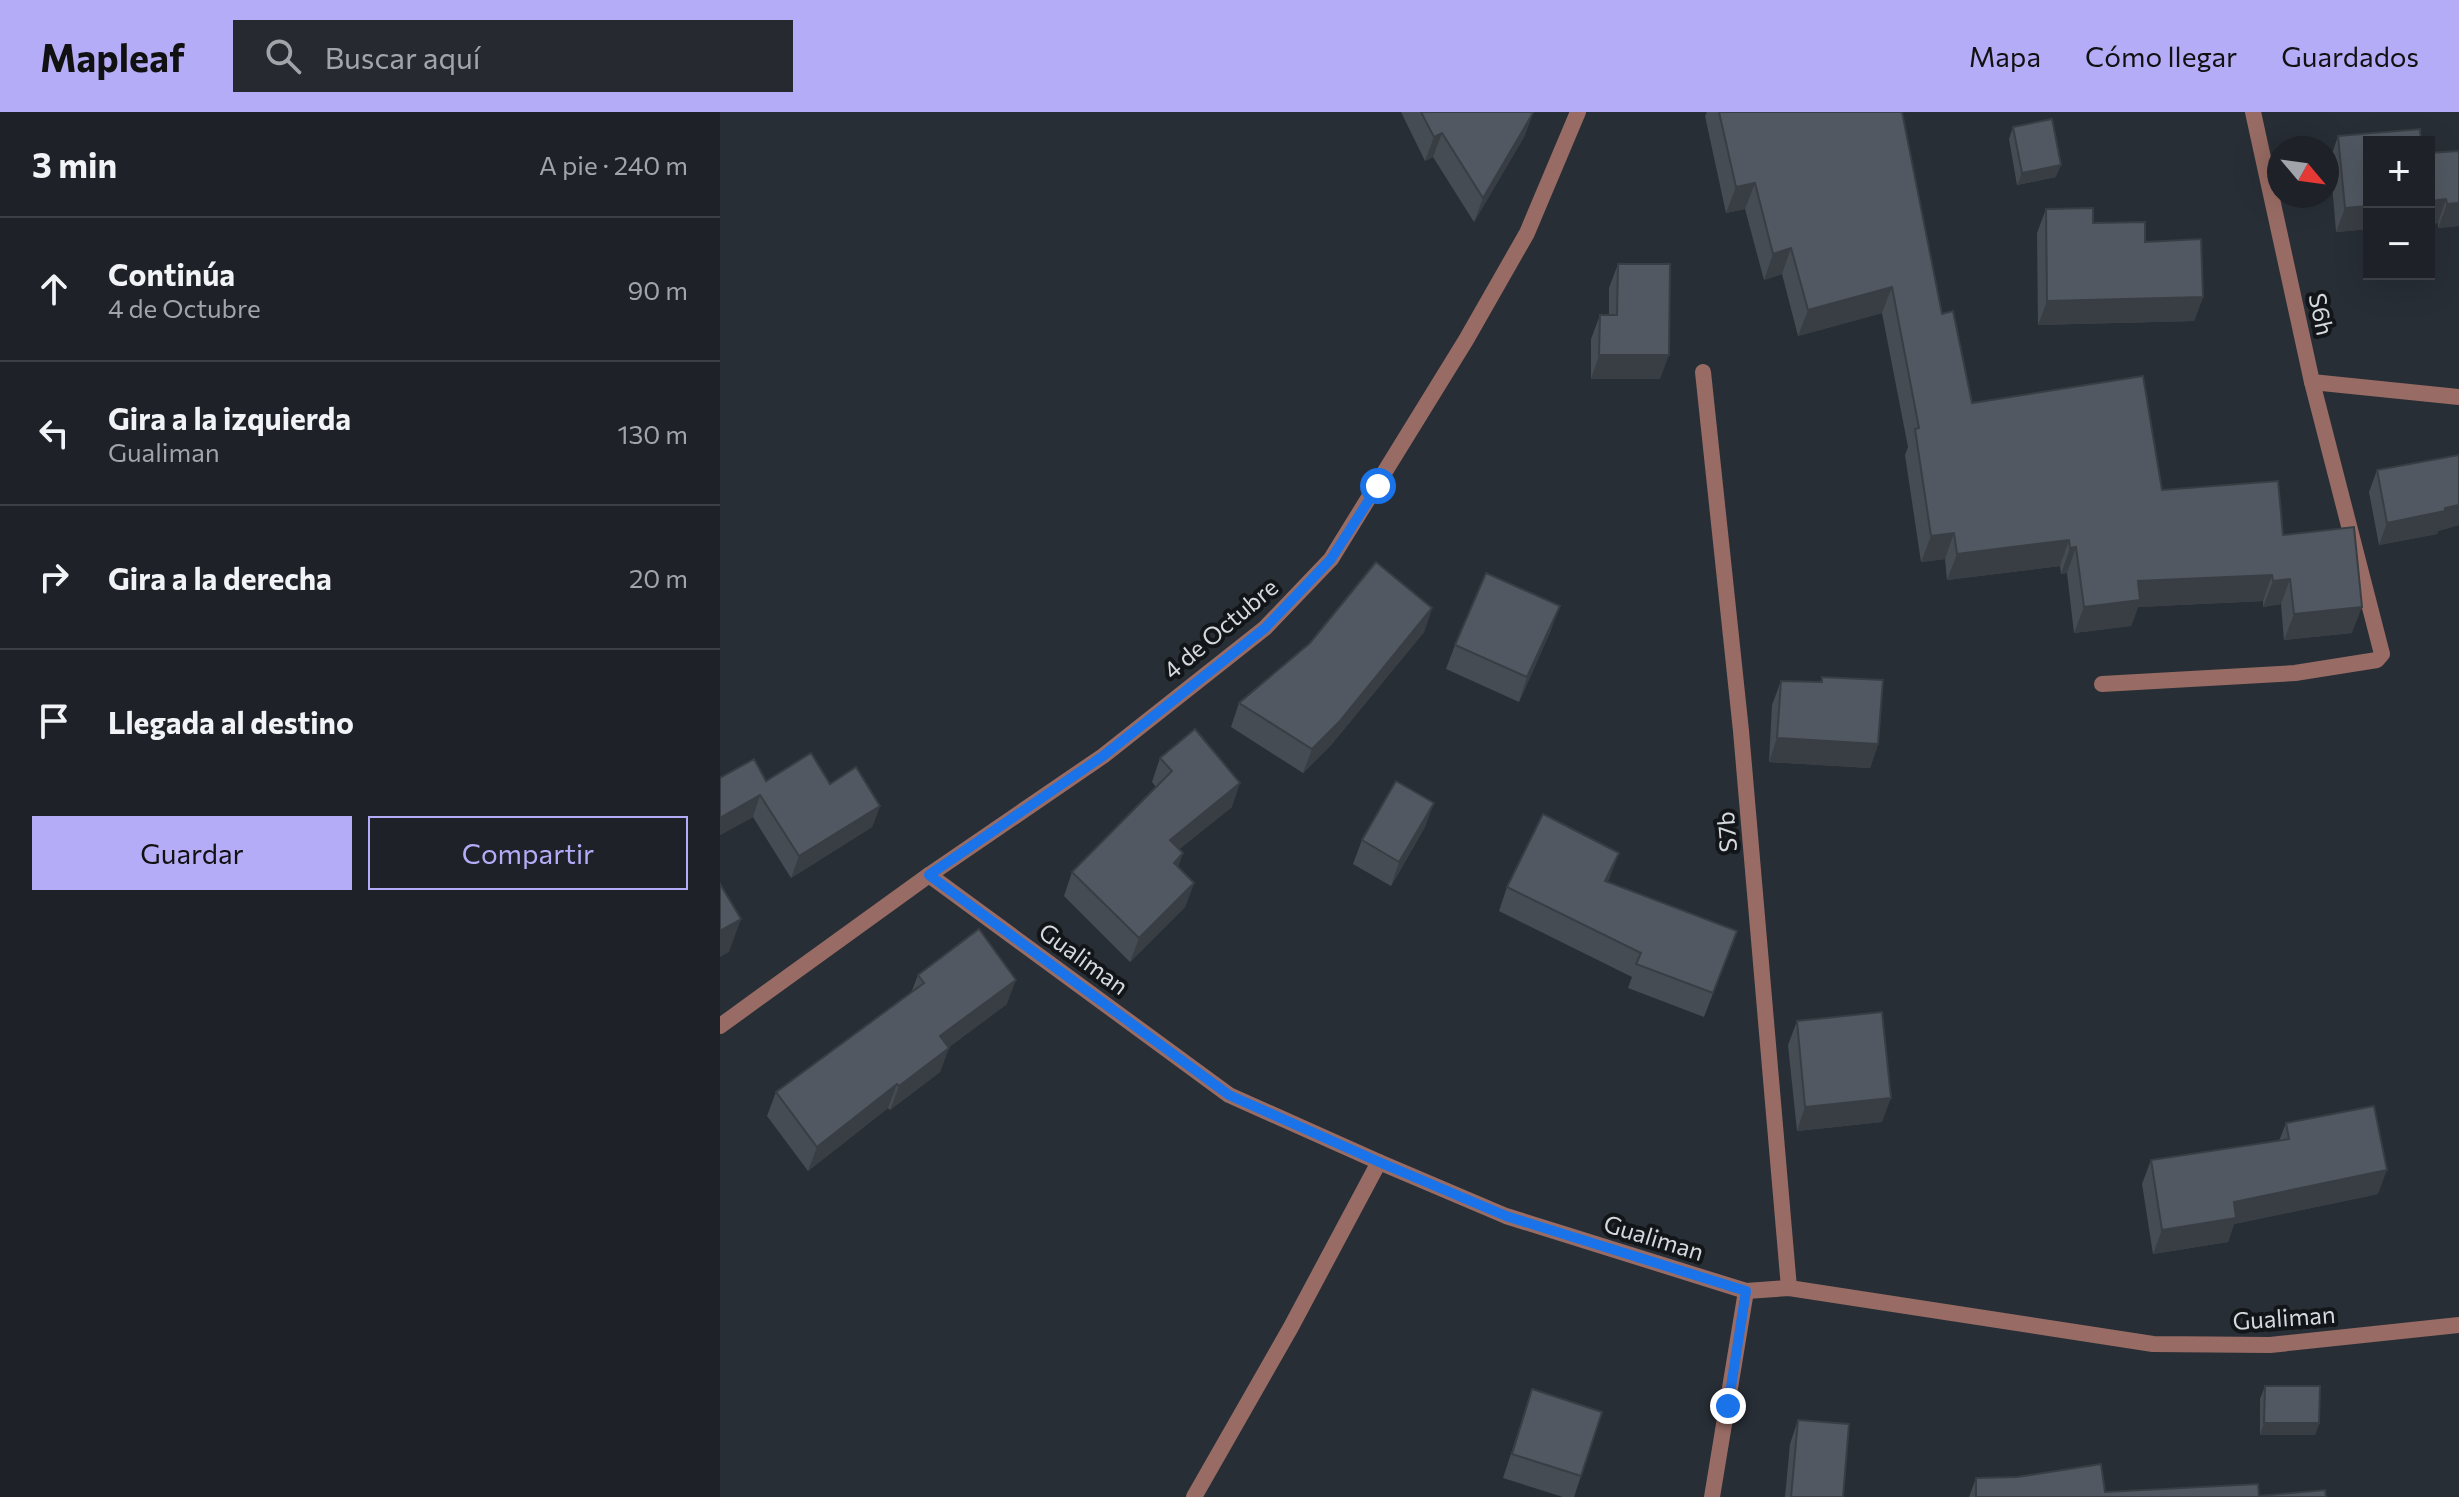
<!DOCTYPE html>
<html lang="es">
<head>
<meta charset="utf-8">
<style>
  body { margin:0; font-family:Commissioner,sans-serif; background:#262a30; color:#f1f3f6 }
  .controls { position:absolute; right:24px; top:24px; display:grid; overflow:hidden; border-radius:0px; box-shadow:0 8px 32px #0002 }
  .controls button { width:72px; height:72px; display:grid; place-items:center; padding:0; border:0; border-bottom:2px solid #3c3f45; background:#1e2228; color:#f1f3f6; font:40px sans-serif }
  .compass { position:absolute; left:1547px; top:24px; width:72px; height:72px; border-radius:50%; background:#1e2228; box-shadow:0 8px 32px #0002; rotate:119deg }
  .stop { position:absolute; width:24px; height:24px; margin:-18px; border:6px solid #1a73e8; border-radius:50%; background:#fff }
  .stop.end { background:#1a73e8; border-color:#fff; box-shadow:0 2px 8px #0008 }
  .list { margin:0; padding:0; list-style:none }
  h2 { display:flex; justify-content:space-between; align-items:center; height:104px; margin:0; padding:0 32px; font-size:34px }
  h2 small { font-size:26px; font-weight:400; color:#a1a4a8 }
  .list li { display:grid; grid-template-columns:52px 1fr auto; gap:24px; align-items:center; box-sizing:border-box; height:144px; padding:0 32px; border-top:2px solid #3c3f45 }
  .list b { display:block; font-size:30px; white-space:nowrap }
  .list p { margin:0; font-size:26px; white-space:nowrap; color:#a1a4a8 }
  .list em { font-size:26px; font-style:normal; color:#a1a4a8 }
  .actions { display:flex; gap:16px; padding:24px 32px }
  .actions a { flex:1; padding:18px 0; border:2px solid #b5acf8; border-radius:0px; text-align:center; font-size:28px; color:#b5acf8 }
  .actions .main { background:#b5acf8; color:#111 }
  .icon { flex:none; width:44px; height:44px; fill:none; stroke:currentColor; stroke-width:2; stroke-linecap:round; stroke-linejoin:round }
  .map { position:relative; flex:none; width:1739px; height:1385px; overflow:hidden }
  header { display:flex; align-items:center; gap:48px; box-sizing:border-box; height:112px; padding:0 40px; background:#b5acf8; color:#111 }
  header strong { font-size:38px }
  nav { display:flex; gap:44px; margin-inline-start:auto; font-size:28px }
  .search { width:560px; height:72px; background:#262a30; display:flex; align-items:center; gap:20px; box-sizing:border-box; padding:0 28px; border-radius:0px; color:#a1a4a8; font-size:30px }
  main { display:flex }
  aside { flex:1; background:#1e2228 }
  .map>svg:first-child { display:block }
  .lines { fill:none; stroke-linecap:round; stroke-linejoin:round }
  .minor { stroke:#986c64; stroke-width:16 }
  .wall { fill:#464c53 }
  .shaded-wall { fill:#393e44 }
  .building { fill:#515861; stroke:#393e44; stroke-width:2 }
  .route { stroke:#1a73e8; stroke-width:10 }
  .labels { text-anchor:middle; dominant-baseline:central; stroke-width:8; stroke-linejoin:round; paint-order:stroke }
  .street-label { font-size:24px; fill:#d5d9de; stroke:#131619 }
</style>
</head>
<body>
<header>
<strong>Mapleaf</strong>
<div class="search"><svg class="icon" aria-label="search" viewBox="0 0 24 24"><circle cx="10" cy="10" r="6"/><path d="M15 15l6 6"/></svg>Buscar aquí</div>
<nav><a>Mapa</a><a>Cómo llegar</a><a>Guardados</a></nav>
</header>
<main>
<aside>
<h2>3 min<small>A pie · 240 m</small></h2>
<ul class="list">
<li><svg class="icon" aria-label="ahead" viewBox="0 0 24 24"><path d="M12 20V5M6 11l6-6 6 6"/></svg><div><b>Continúa</b><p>4 de Octubre</p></div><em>90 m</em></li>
<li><svg class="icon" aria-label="left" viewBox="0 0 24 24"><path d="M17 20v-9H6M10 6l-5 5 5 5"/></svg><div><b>Gira a la izquierda</b><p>Gualiman</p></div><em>130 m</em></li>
<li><svg class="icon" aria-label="right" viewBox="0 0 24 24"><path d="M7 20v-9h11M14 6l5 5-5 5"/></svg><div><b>Gira a la derecha</b></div><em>20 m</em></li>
<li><svg class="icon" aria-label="arrive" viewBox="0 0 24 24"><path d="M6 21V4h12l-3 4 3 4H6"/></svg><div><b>Llegada al destino</b></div></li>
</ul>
<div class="actions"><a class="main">Guardar</a><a>Compartir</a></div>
</aside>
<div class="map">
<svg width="1739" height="1385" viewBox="0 0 1739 1385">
  <rect width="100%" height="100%" fill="#282e36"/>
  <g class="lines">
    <g class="minor">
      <polyline points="1533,0 1592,270 1739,285"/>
      <polyline points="983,260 1021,619 1069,1176"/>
      <polyline points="1382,572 1575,561 1657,548 1662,542 1592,270"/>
      <polyline points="209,763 509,983 659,1050 786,1104 1026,1179 1069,1176 1433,1232 1550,1233 1739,1213"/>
      <polyline points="0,914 209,763 383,644 545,516 611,447 746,228 807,121 858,0"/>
      <polyline points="474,1385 571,1215 659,1050"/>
      <polyline points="992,1385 1026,1179"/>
    </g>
  </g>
  <g class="wall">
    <polygon points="681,0 813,0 813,1 804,25 754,110 713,45 705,49"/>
    <polygon points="987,0 1182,0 1222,202 1252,291 1442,378 1563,423 1632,521 1564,528 1561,492 1543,495 1543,489 1418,495 1411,514 1354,521 1347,461 1341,462 1340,454 1227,468 1225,447 1201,450 1185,343 1188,335 1162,201 1078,224 1062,162 1044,168 1025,97 1006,101 985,4"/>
    <polygon points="1293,15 1336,65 1297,73 1289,27"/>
    <polygon points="1618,24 1649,30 1649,117 1616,120 1610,48"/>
    <polygon points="1739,39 1739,114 1718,116 1718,111 1709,112 1709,41"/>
    <polygon points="1326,97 1373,111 1425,130 1483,185 1474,209 1318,213 1317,121"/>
    <polygon points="898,152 940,267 871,267 871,227 880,203 889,203 889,176"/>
    <polygon points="1739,343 1739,413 1718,419 1717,422 1659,433 1649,380 1657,358"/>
    <polygon points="712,496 704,520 611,633 583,661 511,615 519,591"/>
    <polygon points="831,518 799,590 726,557 735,533"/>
    <polygon points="1102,565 1158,632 1150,656 1049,650 1052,593 1061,569 1100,570"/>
    <polygon points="440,646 512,695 459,737 458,756 474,771 465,795 410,850 344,784 352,760 436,675 432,670"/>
    <polygon points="0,666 110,672 160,694 152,715 71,766 33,705 0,723"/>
    <polygon points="705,715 671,774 633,752 642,728"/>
    <polygon points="890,765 887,770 1017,819 984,905 908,876 912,865 779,799 787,775"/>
    <polygon points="198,863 287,892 229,935 220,960 170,998 168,996 88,1059 47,1004 56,980 191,881"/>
    <polygon points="1077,909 1162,1010 1077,1019 1068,933"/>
    <polygon points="1566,1011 1658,1082 1514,1112 1508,1130 1433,1142 1422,1072 1431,1048 1559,1029"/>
    <polygon points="1545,1274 1599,1311 1595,1323 1540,1323 1540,1287"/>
    <polygon points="812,1277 861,1364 854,1385 843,1385 783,1366"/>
    <polygon points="1078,1308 1123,1385 1065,1385 1070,1332"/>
    <polygon points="1256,1366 1385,1380 1606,1385 1249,1385"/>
  </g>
  <g class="shaded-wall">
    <polygon points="813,1 804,25 754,110 763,86"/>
    <polygon points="722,21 713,45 705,49 714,25"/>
    <polygon points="1341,53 1336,65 1297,73 1302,61"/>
    <polygon points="1035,71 1025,97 1006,101 1016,75"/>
    <polygon points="1726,87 1718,111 1709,112 1709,89"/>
    <polygon points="1739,91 1739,114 1718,116 1727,92"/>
    <polygon points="1649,94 1649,117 1616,120 1625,96"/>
    <polygon points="1071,136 1062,162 1044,168 1053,142"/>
    <polygon points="1172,175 1162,201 1078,224 1088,198"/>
    <polygon points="1483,185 1474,209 1318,213 1327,189"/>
    <polygon points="879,243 949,243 940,267 871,267"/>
    <polygon points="1739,393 1739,413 1718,419 1717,422 1659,433 1667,411"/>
    <polygon points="1234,421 1225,447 1201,450 1211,424"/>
    <polygon points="1349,428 1340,454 1227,468 1237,442"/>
    <polygon points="1356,435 1347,461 1341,462 1350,436"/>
    <polygon points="1552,463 1543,489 1418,495 1411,514 1354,521 1364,495 1418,469"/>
    <polygon points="1570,467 1561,492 1543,495 1553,469"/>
    <polygon points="840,494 831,518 799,590 807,565"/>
    <polygon points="1642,495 1632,521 1564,528 1574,502"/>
    <polygon points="712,496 704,520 611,633 583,661 592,637"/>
    <polygon points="1057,626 1158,632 1150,656 1049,650"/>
    <polygon points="520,671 512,695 441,752 450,728"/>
    <polygon points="40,683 33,705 0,723 0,706"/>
    <polygon points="714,691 705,715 671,774 679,750"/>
    <polygon points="160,694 152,715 71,766 79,744"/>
    <polygon points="463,741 455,765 454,751"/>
    <polygon points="899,741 890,765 876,793 885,769"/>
    <polygon points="474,771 465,795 410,850 419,826"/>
    <polygon points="21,807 9,840 0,845 0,819"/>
    <polygon points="296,868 287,892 211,948 220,924"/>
    <polygon points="229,936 220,960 170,998 179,974"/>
    <polygon points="177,972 168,996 88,1059 97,1035"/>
    <polygon points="1171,986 1162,1010 1077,1019 1085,995"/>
    <polygon points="1667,1058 1658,1082 1514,1112 1508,1130 1433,1142 1442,1118 1514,1090"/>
    <polygon points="1544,1311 1599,1311 1595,1323 1540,1323"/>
  </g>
  <g class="building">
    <polygon points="701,0 813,0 813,1 763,86 722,21 714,25"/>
    <polygon points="999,0 1182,0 1222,202 1233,199 1252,291 1423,264 1442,378 1558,369 1563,423 1634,415 1642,495 1574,502 1570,467 1553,469 1552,463 1418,469 1420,488 1364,495 1356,435 1350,436 1349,428 1237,442 1234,421 1211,424 1195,317 1199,316 1172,175 1088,198 1071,136 1053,142 1035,71 1016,75"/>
    <polygon points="1332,7 1341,53 1302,61 1293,15"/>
    <polygon points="1700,17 1701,30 1649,30 1649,94 1625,96 1618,24"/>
    <polygon points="1739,39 1739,91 1727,92 1726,87 1709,89 1709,41"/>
    <polygon points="1373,96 1373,111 1425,110 1425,130 1481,127 1483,185 1327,189 1326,97"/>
    <polygon points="898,152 950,152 949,243 879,243 880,203 897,203"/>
    <polygon points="1739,343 1739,393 1725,396 1725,399 1667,411 1657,358"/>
    <polygon points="656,450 712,496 620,609 592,637 519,591 590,531"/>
    <polygon points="766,461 840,494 807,565 735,533"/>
    <polygon points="1102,565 1163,568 1158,632 1057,626 1061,569 1102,570"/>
    <polygon points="475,617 520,671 450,728 463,741 454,751 474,771 419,826 352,760 452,659 440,646"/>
    <polygon points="91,641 110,672 136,655 160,694 79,744 40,683 0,706 0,666 34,647 46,669"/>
    <polygon points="676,669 714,691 679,750 642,728"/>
    <polygon points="823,702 899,741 885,769 1017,819 993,881 916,852 921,841 787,775"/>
    <polygon points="0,772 21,807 0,819"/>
    <polygon points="259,817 296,868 220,924 229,936 179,974 177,972 97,1035 56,980 204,871 198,863"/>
    <polygon points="1162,900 1171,986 1085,995 1077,909"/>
    <polygon points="1654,994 1667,1058 1514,1090 1516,1106 1442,1118 1431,1048 1569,1027 1566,1011"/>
    <polygon points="1545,1274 1600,1274 1599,1311 1544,1311"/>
    <polygon points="812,1277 882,1300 861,1364 792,1342"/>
    <polygon points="1078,1308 1129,1312 1123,1385 1071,1385"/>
    <polygon points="1381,1352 1385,1380 1538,1372 1539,1384 1605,1378 1606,1385 1256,1385 1256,1366 1297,1365"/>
  </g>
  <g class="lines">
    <polyline class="route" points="658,374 611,447 545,516 383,644 209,763 509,983 659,1050 786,1104 1026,1179 1008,1294"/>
  </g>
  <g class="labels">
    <g class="street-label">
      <text transform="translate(1602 202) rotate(78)">S6h</text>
      <text transform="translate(500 516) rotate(-40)">4 de Octubre</text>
      <text transform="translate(1006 720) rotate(-95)">S7b</text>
      <text transform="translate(364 846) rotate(36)">Gualiman</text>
      <text transform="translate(934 1125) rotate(17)">Gualiman</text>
      <text transform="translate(1564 1205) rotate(-4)">Gualiman</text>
    </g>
  </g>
</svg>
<div class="controls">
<button>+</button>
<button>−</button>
</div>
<svg class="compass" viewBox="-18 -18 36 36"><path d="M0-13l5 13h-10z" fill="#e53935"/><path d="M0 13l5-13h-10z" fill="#a1a4a8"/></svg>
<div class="stop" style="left:658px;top:374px"></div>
<div class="stop end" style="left:1008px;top:1294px"></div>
</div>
</main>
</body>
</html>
